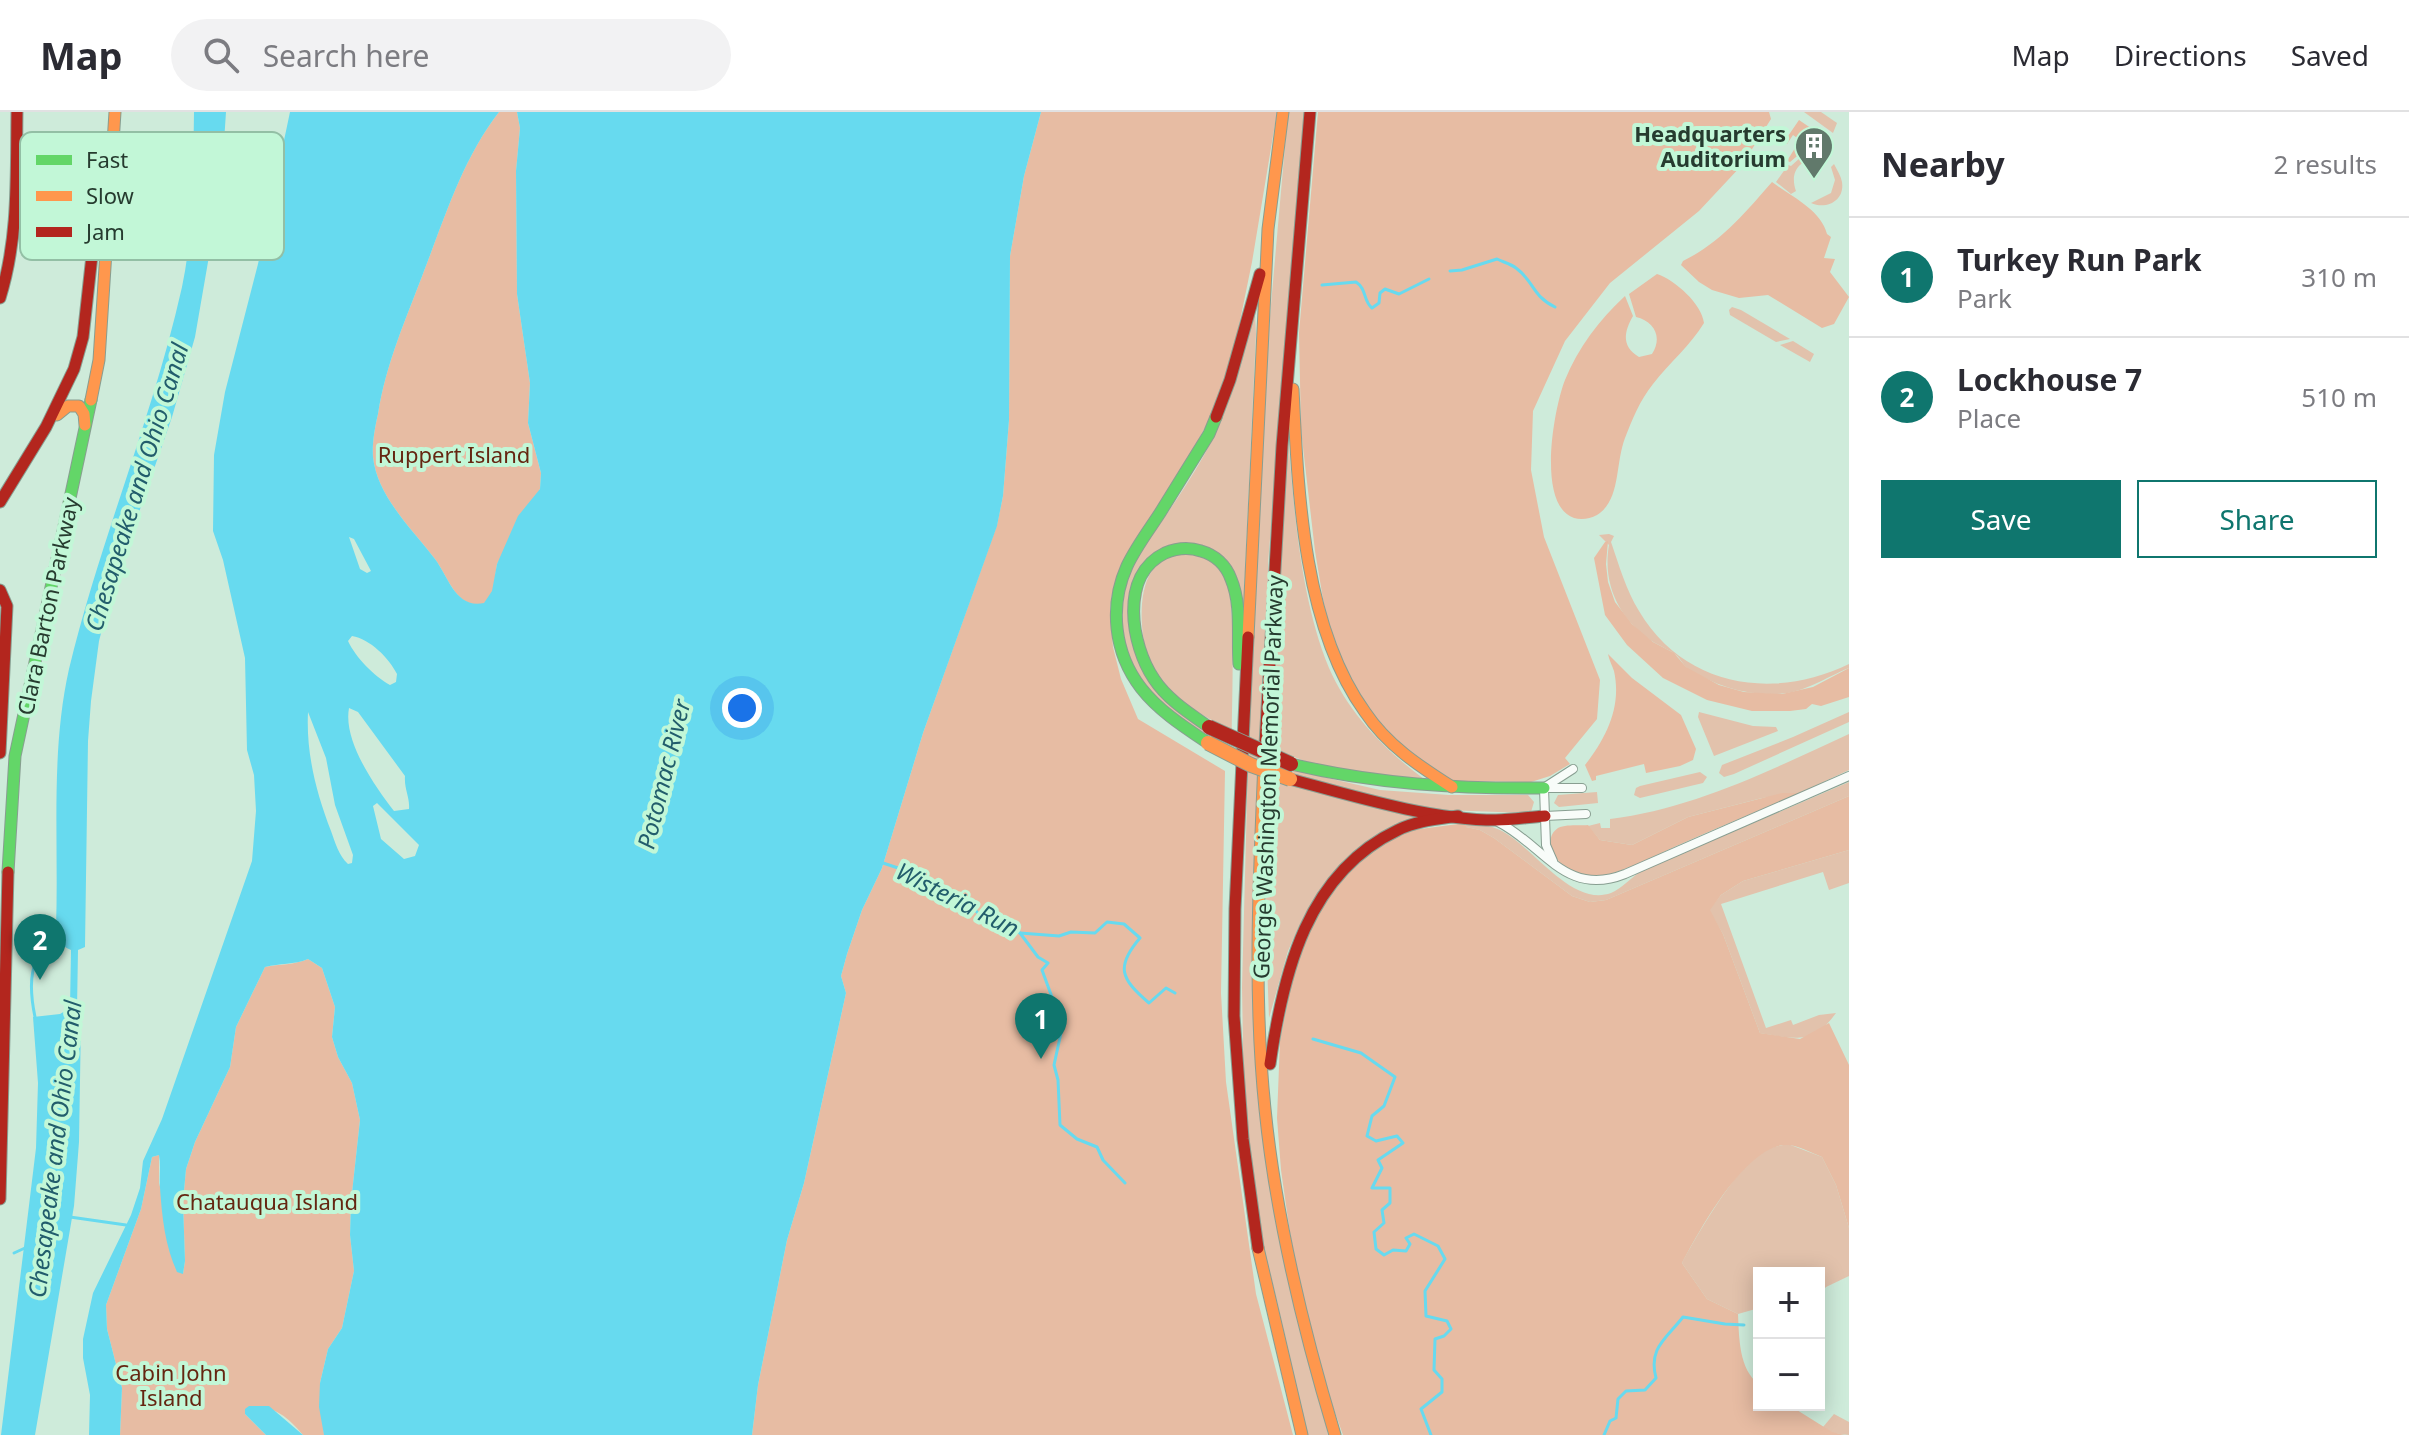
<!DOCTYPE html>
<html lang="en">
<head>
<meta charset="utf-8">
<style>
  body { margin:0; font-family:"Noto Sans",sans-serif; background:#f2f2f3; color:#2b2b33 }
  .controls { position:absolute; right:24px; bottom:24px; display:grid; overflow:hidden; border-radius:0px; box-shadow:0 4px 20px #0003 }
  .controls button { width:72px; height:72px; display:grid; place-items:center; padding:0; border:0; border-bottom:2px solid #e1e1e2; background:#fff; color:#2b2b33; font:40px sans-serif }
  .you { position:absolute; left:742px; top:596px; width:28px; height:28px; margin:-20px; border:6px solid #fff; border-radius:50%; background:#1a73e8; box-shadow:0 0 0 12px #1a73e833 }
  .badge { display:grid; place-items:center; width:52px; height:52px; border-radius:50%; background:#0f766e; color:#fff; font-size:26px; font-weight:700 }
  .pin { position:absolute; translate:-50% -66px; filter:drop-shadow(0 2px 4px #0008) }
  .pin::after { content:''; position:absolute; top:42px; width:28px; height:24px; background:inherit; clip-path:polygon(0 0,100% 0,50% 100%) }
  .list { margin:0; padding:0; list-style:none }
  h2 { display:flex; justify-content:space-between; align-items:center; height:104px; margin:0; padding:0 32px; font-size:34px }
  h2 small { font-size:26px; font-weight:400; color:#7c7c81 }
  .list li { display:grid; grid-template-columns:52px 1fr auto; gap:24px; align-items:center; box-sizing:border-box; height:120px; padding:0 32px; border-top:2px solid #e1e1e2 }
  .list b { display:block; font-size:30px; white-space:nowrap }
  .list p { margin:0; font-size:26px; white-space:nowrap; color:#7c7c81 }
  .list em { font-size:26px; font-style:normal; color:#7c7c81 }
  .actions { display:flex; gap:16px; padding:24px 32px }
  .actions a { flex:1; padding:18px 0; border:2px solid #0f766e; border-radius:0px; text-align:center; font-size:28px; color:#0f766e }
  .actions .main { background:#0f766e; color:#fff }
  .icon { flex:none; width:44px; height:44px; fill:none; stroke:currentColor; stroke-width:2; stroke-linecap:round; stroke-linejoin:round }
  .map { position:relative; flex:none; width:1849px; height:1323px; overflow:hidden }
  header { display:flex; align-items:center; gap:48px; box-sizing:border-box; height:112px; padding:0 40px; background:#fff; border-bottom:2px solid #e1e1e2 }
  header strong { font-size:38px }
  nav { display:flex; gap:44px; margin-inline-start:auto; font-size:28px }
  .search { width:560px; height:72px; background:#f2f2f3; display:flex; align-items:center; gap:20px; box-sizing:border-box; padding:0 28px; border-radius:44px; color:#7c7c81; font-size:30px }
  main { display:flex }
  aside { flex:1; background:#fff }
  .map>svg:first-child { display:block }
  .green { fill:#e2c2ac }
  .forest { fill:#e7bca3 }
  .water { fill:#67daef; fill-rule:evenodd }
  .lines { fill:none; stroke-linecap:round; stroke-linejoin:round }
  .stream { stroke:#67daef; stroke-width:3 }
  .street-casing { stroke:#889e91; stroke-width:10 }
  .fast-casing { stroke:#889e91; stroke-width:13 }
  .slow-casing { stroke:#889e91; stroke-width:13 }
  .jam-casing { stroke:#889e91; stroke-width:13 }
  .street { stroke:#f8fcf9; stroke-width:8 }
  .fast { stroke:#63d668; stroke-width:11 }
  .slow { stroke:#ff974d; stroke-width:11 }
  .jam { stroke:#b3261e; stroke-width:11 }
  .slow-bridge-casing { stroke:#889e91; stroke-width:16; stroke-linecap:butt }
  .jam-bridge-casing { stroke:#889e91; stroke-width:16; stroke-linecap:butt }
  .slow-bridge { stroke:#ff974d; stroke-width:14 }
  .jam-bridge { stroke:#b3261e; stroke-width:14 }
  .labels { text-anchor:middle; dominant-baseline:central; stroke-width:8; stroke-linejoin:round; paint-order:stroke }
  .poi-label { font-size:22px; font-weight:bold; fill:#263b2f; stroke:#c2f7d7; text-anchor:end }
  .park-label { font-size:22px; fill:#652611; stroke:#c2f7d7 }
  .street-label { font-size:22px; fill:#263b2f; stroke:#c2f7d7 }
  .water-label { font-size:24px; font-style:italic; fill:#225d6c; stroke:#c2f7d7 }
  .key { fill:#c2f7d7; stroke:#93bfa5; stroke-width:2 }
  .key-label { font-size:22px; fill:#263b2f }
</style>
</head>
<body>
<header>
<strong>Map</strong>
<div class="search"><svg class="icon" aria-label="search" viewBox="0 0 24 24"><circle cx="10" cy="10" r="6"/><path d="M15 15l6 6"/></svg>Search here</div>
<nav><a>Map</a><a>Directions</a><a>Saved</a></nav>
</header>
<main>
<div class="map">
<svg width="1849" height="1323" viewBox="0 0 1849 1323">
  <rect width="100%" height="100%" fill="#ceebda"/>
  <g class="green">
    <polygon points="1288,0 1305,0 1268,451 1263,1009 1328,1323 1308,1323 1275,1201 1260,1114 1244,989 1242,875 1249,614 1267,238"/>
    <polygon points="1804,0 1821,0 1837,11 1833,21"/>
    <path d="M1823 26 1828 29 1821 48C1800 45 1789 60 1796 79L1791 82 1776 70 1788 53 1791 54 1810 37 1813 38Z"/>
    <path d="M1834 52C1837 58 1841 64 1842 70 1845 89 1826 98 1811 91L1831 81 1835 68 1831 55Z"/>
    <polygon points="1732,195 1741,198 1790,227 1776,230 1730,203 1729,198"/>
    <path d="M1255 201 1256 222 1242 524 1238 481 1200 433 1148 450 1134 525 1189 608 1214 626C1141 591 1099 527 1136 447 1142 435 1152 423 1160 412 1175 390 1190 368 1203 345 1229 300 1241 250 1255 201Z"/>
    <polygon points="1793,229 1814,242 1810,250 1780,233"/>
    <path d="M1287 315C1294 392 1299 483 1329 556 1349 602 1385 638 1424 667L1327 657 1269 636Z"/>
    <path d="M1609 422 1614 424 1611 430C1619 453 1626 478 1639 499 1684 575 1773 589 1849 552V556C1824 566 1803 582 1775 582 1743 583 1715 573 1688 557 1683 553 1681 547 1676 543 1670 538 1662 535 1655 531 1620 509 1602 473 1609 433L1599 423Z"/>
    <path d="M1193 440C1207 447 1218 452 1226 467 1236 486 1232 590 1232 618 1211 608 1191 598 1174 582 1163 570 1149 551 1145 535 1140 511 1138 469 1158 452 1168 443 1180 442 1193 440Z"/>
    <polygon points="1699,600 1753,614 1776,615 1778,619 1714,644 1698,605"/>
    <polygon points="1849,600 1849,610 1734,662 1724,665 1719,661 1722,653 1793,625"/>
    <path d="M1849 622V658L1800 681 1762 686 1688 705 1632 733 1600 728 1588 714 1600 711 1601 716H1610V707C1693 697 1773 657 1849 622Z"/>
    <polygon points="1293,658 1380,678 1449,683 1528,683 1534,690 1531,700 1525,701 1445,698 1396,690 1293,662"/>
    <polygon points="1700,660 1707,665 1703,671 1640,686 1634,683 1636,676 1640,674"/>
    <polygon points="1267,665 1426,705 1299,814 1288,839 1269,906 1265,797"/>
    <path d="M1849 670V684L1606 788 1590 790 1572 784 1494 726 1480 718 1466 715V711C1478 712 1490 713 1502 719 1534 736 1572 795 1611 781 1622 776 1631 766 1641 759Z"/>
    <polygon points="1597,680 1598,691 1559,695 1554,691 1558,683"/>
    <path d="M1849 738V771L1829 778 1823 760 1721 792 1766 916 1791 908 1793 913 1819 903 1836 901C1813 933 1795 927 1760 921L1723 822 1709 798 1721 783 1743 769Z"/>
    <path d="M1788 1032 1822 1045 1836 1073 1849 1116V1164L1826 1175 1819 1183V1161H1759V1196L1738 1202 1707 1187 1682 1151C1697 1123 1737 1054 1763 1039 1770 1035 1780 1034 1788 1032Z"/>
    <polygon points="1834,1302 1849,1310 1849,1323 1832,1321 1823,1315"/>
  </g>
  <g class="forest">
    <path d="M499 0H517L520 16 516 59 517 182 530 271 528 311 541 361 540 377 497 452 493 479 484 492C456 497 449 466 435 447 412 417 377 384 373 345 372 331 375 315 378 302 386 251 406 207 424 159 445 105 463 46 499 0Z"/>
    <polygon points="1041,0 1277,0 1252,150 1234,238 1216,296 1112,482 1110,497 1113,535 1121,567 1138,607 1225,659 1221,881 1226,970 1256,1182 1293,1323 752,1323 758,1273 787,1128 804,1071 846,881 841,864 847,842 862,798 882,756 923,621 997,413 1003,384 1009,308 1010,144 1024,64"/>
    <polygon points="1318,0 1769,0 1771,7 1742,53 1699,99 1610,171 1565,229 1533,299 1531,358 1544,425 1600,568 1597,607 1565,646 1570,652 1550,664 1531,670 1452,669 1430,658 1378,611 1346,561 1326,505 1315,439 1301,318 1299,221"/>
    <polygon points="1799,8 1821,23 1812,35 1802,30 1801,34 1808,35 1790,50 1787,49 1800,28 1793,23 1787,32 1784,30"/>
    <path d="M1772 70C1792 85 1821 98 1827 122L1831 125 1824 146 1835 147 1830 160 1849 185 1834 212 1822 216 1768 183 1739 186 1712 178 1699 170 1681 153 1683 149C1720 131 1745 101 1772 70Z"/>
    <path d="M1657 162C1675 168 1702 192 1704 211 1691 233 1669 251 1653 272 1640 288 1632 308 1625 326 1615 352 1621 388 1597 403 1590 407 1581 408 1574 406 1536 393 1554 296 1565 268 1578 236 1599 208 1625 184L1633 204C1624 220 1621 234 1639 245L1652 242C1663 225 1654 209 1636 205L1629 182Z"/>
    <polygon points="1608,429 1606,452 1608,470 1615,490 1632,512 1653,530 1674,541 1686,555 1719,573 1744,580 1782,582 1813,575 1849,556 1849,585 1821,594 1812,592 1806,597 1790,599 1752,599 1707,588 1663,566 1627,533 1605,503 1594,446 1605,430"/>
    <path d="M1608 542 1632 566 1681 603 1696 637 1693 648 1680 654 1646 661 1644 652 1596 664V668L1592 669 1585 653C1606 626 1622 595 1614 559 1612 553 1609 548 1608 542Z"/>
    <path d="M1782 681H1800C1760 698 1721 714 1681 732 1660 741 1618 763 1596 765 1585 765 1575 763 1567 757 1555 749 1542 727 1558 716 1566 712 1580 714 1588 713L1600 728 1632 733 1688 705Z"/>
    <path d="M1849 684V738L1743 769 1721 783 1710 798 1723 822 1760 921 1800 927 1829 911 1849 953V1116L1836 1073 1822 1045C1812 1041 1797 1033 1787 1033 1746 1032 1699 1119 1682 1151L1707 1187 1738 1202C1739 1225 1739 1258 1759 1272V1293H1789L1832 1320 1845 1323H1343L1327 1278 1306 1204 1290 1121 1281 1058 1277 1006 1280 929 1298 838 1321 795 1347 762 1375 736 1405 719 1466 711V715L1480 718 1494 726 1572 784 1590 790 1606 788Z"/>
    <path d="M308 847 322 856 335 895 332 925 338 945 352 971 360 1008 351 1090 350 1123 354 1159 342 1216 328 1237 320 1271 324 1323H303C287 1304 274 1294 250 1294L245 1302 266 1323H120L122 1276 107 1217 106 1193 141 1097 152 1045 159 1043V1071L183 1162 185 1149 183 1090 186 1057 195 1030 230 955 236 915 265 855C280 852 294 853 308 847Z"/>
  </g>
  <g class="water">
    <path d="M194 0H226L221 75 195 225 172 305 113 475 99 529 91 589 88 629 85 835 78 838 77 897 78 905 81 907 79 1030 74 1094 35 1323H1L36 1036 38 971 33 905 60 902 70 896 71 838C60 833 58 829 56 816 59 731 50 642 69 557 100 428 153 305 182 175 194 118 193 58 194 0Z"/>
    <path d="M290 0H499C463 46 445 105 424 159 406 207 386 251 378 302 375 315 372 331 373 345 377 384 412 417 435 447 449 466 456 497 484 491L492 479 497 452 518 404 540 377 541 361 528 311 530 271 517 182 516 59 520 16 517 0H1041L1024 64 1010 144 1009 308 1003 384 997 414 923 621 882 756 862 798 847 842 841 864 846 881 804 1071 787 1128 758 1273 752 1323H324L319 1295 320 1271 328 1237 342 1216 354 1159 350 1123 351 1090 360 1008 352 971 338 945 332 925 335 895 322 856 308 847C294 853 280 851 265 855L236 915 230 955 195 1030 186 1057 183 1090 185 1149 183 1162 177 1160C165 1134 162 1105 160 1076 159 1065 161 1054 159 1043L152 1045 141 1097 106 1193 107 1217 122 1276 120 1323H89L90 1283 83 1246V1227L93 1181 131 1103 140 1076 143 1049 162 1007 252 749 256 699 254 663 247 638 245 546 223 448 213 419 214 343 225 280 258 152ZM349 425 354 427 371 459 367 461 360 457ZM352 524C370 527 389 546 397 562L396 570 390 573C374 564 356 546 348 529ZM349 596 358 600 405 664C404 677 410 685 409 697L394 699C374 673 343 629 349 596ZM308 600 326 646 335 693 353 743 352 751 348 752C339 744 335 730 331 719 316 680 306 641 308 600ZM377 691 419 733 415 744 404 747 381 727 373 694Z"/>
    <polygon points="249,1294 269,1294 303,1323 266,1323 245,1302 245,1297"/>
  </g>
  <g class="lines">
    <g class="stream">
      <path d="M1450 159 1462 158 1497 147C1503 150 1511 152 1516 156 1534 169 1532 184 1555 195"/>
      <path d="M1322 173 1356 170C1367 177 1363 189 1372 196L1379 191 1380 181 1385 177 1399 182 1429 167"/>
      <path d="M880 750 922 764 930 772 960 783 979 802 1020 821 1059 824 1071 820 1095 821 1107 810 1124 812 1140 826C1115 855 1121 867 1149 891L1166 876 1175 881"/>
      <polyline points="1020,821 1038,845 1048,851 1042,858 1056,896 1061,921 1054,953 1058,968 1060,1013 1077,1027 1097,1035 1103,1048 1125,1071"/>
      <path d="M35 905C29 876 27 841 58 828"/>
      <polyline points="1313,927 1361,941 1395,965 1384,994 1372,1004 1367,1024 1376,1029 1397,1024 1403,1031 1378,1048 1382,1056 1372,1076 1390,1076 1390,1091 1382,1098 1384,1111 1374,1120 1376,1137 1384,1143 1393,1138 1406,1139 1410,1132 1406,1126 1414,1122 1438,1134 1445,1147 1425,1179 1426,1204 1447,1209 1451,1217 1444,1224 1435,1227 1434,1258 1442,1267 1442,1280 1421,1297 1431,1323"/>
      <polyline points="67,1107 70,1105 126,1113"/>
      <polyline points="14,1141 25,1136"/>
      <path d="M1604 1323 1610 1309 1616 1306 1618 1287 1626 1279 1645 1278 1656 1266C1648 1236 1666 1227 1683 1205L1725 1212 1744 1213"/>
    </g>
    <g class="street-casing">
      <g id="street">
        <polyline points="1545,675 1573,657"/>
        <polyline points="1544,676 1546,733 1553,749"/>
        <polyline points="1544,676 1582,676"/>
        <polyline points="1545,704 1586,702"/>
        <path d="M1498 710C1544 733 1565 786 1625 762L1849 664"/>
      </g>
    </g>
    <g class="fast-casing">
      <g id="fast">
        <path d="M1209 615C1189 601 1167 587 1154 567 1131 533 1119 463 1165 441 1177 436 1189 435 1201 439 1215 443 1226 453 1231 467 1242 493 1237 525 1239 552"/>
        <path d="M1208 631C1184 615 1159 599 1141 576 1114 541 1109 494 1127 454 1136 435 1149 418 1160 401 1176 375 1193 348 1209 322L1216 305"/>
        <path d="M1291 652C1375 672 1458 677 1544 676"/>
        <polyline points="8,760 15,644 91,288"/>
      </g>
    </g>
    <g class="slow-casing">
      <g id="slow">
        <path d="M1293 277C1298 380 1303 514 1365 600 1387 633 1419 654 1452 675"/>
        <polyline points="91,288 99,248 115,0"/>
        <polyline points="57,303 68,294 79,294 84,302 85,313"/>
        <polyline points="1248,525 1268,117 1283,0"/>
        <path d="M1264 650C1259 765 1253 882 1265 997 1276 1107 1303 1217 1335 1323"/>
        <polyline points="1258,1136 1302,1323"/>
      </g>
    </g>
    <g class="jam-casing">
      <g id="jam">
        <path d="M0 186C19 125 16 63 17 0"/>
        <polyline points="1216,305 1230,268 1260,162"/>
        <polyline points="0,390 46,315 74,257 83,225 103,44"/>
        <polyline points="0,478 7,494 0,641"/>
        <polyline points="1248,525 1235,797 1234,904 1243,1027 1258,1136"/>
        <polyline points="1264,650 1282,334 1310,0"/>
        <path d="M1290 667C1353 684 1431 708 1496 708 1512 708 1529 705 1545 704"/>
        <path d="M1270 952C1283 861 1307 761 1398 718 1416 709 1438 707 1458 704"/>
        <polyline points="0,1087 8,760"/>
      </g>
    </g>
    <use href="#street" class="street"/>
    <use href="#fast" class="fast"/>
    <use href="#slow" class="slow"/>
    <use href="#jam" class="jam"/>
    <g class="slow-bridge-casing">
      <polyline id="slow-bridge" points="1208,631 1251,653 1290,667"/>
    </g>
    <g class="jam-bridge-casing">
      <polyline id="jam-bridge" points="1209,615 1291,652"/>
    </g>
    <use href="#slow-bridge" class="slow-bridge"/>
    <use href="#jam-bridge" class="jam-bridge"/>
  </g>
  <defs>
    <g id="building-pin" transform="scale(2)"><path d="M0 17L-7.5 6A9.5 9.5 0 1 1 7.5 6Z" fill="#61796b" stroke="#c2f7d7"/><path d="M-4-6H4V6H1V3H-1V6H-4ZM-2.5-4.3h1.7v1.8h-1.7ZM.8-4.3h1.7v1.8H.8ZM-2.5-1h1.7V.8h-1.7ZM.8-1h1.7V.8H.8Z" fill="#fff"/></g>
  </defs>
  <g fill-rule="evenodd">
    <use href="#building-pin" x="1814" y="34"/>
  </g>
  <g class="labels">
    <g class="poi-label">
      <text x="1786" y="21">Headquarters<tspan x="1786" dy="25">Auditorium</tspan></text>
    </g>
    <g class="park-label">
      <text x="454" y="342">Ruppert Island</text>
      <text x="267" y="1089">Chatauqua Island</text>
      <text x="171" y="1260">Cabin John<tspan x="171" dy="25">Island</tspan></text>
    </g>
    <g class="street-label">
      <text transform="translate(47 494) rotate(-78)">Clara Barton Parkway</text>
      <text transform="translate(1267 665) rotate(-88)">George Washington Memorial Parkway</text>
    </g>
    <g class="water-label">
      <text transform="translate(136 375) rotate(-73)">Chesapeake and Ohio Canal</text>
      <text transform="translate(663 662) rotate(-76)">Potomac River</text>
      <text transform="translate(958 787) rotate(27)">Wisteria Run</text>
      <text transform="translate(54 1037) rotate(-83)">Chesapeake and Ohio Canal</text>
    </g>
  </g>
  <rect x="20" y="20" width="264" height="128" rx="12" class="key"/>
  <rect x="36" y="43" width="36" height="10" fill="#63d668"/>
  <rect x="36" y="79" width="36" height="10" fill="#ff974d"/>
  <rect x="36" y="115" width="36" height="10" fill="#b3261e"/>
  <g class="key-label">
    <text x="86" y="56">Fast</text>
    <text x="86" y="92">Slow</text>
    <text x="86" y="128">Jam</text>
  </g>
</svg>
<div class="controls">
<button>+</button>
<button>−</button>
</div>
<div class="you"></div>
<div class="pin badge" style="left:1041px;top:947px">1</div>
<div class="pin badge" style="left:40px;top:868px">2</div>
</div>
<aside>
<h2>Nearby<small>2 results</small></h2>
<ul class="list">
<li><span class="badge">1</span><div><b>Turkey Run Park</b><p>Park</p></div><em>310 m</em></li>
<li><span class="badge">2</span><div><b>Lockhouse 7</b><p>Place</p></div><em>510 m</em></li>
</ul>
<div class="actions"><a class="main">Save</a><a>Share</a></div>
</aside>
</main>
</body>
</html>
